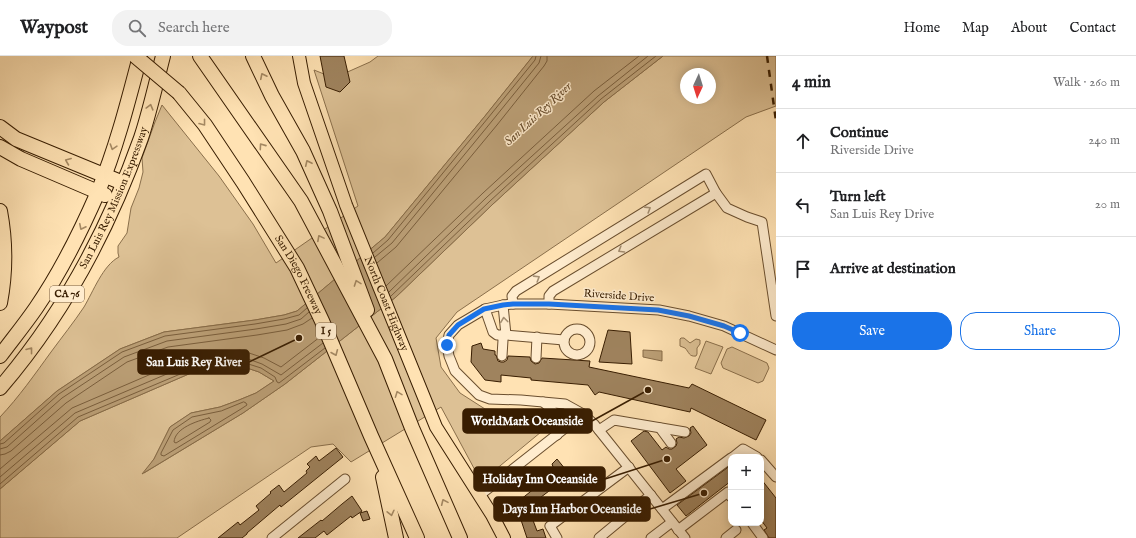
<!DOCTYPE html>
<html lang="en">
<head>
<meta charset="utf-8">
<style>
  body { margin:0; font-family:"IM FELL English",serif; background:#f2f2f2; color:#202124 }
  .controls { position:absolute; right:12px; bottom:12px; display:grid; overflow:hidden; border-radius:8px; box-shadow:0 2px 10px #0003 }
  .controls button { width:36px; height:36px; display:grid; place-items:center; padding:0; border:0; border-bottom:1px solid #e0e0e0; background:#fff; color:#202124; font:20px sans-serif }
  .compass { position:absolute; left:680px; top:12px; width:36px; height:36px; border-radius:50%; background:#fff; box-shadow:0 2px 10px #0003; rotate:184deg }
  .stop { position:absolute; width:12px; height:12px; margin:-9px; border:3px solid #1a73e8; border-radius:50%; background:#fff }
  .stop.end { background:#1a73e8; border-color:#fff; box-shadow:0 1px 4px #0008 }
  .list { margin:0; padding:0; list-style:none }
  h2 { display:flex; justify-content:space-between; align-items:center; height:52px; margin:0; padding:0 16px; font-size:17px }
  h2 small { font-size:13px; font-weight:400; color:#757577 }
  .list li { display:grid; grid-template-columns:26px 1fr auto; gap:12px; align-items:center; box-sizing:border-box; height:64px; padding:0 16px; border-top:1px solid #e0e0e0 }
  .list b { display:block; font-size:15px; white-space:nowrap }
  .list p { margin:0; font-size:13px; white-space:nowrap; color:#757577 }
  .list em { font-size:13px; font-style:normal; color:#757577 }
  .actions { display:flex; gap:8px; padding:12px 16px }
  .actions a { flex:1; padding:9px 0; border:1px solid #1a73e8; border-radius:16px; text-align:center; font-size:14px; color:#1a73e8 }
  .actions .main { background:#1a73e8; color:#fff }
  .icon { flex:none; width:22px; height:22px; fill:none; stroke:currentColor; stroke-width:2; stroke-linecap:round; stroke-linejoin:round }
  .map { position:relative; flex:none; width:776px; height:482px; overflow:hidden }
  header { display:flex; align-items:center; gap:24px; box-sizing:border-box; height:56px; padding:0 20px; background:#fff; border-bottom:1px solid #e0e0e0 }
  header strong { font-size:19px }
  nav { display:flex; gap:22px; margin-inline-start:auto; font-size:14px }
  .search { width:280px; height:36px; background:#f2f2f2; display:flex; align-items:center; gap:10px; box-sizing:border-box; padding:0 14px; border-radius:16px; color:#757577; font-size:15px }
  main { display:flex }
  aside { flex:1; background:#fff }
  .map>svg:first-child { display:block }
  .green { fill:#ddc195; stroke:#8a6f4b; fill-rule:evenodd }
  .water { fill:#bb9f76; stroke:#876b47 }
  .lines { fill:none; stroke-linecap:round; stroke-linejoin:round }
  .shore { stroke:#7a5e3c; stroke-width:1 }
  .building { fill:#9f835e; stroke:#381d01 }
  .minor-casing { stroke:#6a4e2e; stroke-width:11 }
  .major-casing { stroke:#381d01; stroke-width:14 }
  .highway-casing { stroke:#381d01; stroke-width:16 }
  .minor { stroke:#ffecce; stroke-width:9 }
  .major { stroke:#ffe2b3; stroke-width:12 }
  .highway { stroke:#ffe2b3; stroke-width:14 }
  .rail { stroke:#381d01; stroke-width:2.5; stroke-dasharray:7 7; stroke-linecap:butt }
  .highway-bridge-casing { stroke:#381d01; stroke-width:16; stroke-linecap:butt }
  .highway-bridge { stroke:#ffe2b3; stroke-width:14 }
  .oneway { stroke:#a58963 }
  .oneway2 { stroke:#a58f72 }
  .route { stroke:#1a73e8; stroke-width:5 }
  .labels { text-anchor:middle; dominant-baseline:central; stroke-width:3; stroke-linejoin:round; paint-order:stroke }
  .shield { fill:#ffecce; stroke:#745b3e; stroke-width:1 }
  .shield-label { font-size:10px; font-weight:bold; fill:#381d01 }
  .street-label { font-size:11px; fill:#381d01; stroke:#ffecce }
  .water-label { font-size:12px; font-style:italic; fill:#664a2a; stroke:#ffecce }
  .leader { fill:none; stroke:#381d01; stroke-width:1.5 }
  .callout-dot { fill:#381d01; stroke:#ffecce; stroke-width:1.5 }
  .callout { fill:#381d01; stroke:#381d01; stroke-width:1.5 }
  .callout-label { font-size:12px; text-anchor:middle; font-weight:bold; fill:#fff }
</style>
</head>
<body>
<header>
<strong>Waypost</strong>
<div class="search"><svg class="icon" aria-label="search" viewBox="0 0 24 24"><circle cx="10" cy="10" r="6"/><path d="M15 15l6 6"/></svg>Search here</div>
<nav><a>Home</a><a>Map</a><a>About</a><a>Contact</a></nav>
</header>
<main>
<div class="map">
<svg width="776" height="482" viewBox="0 0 776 482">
  <rect width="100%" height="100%" fill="#ffe2b3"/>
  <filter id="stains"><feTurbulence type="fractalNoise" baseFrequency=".005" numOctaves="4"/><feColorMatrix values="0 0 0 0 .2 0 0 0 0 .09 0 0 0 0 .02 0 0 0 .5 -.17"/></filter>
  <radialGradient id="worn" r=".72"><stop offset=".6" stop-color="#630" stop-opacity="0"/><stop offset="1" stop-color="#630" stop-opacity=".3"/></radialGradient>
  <g class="green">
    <path d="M378 0H533L485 60 385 181 297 255 284 259 255 264 164 276 120 293 57 335 0 385V361C19 341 35 318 51 296 62 281 74 266 84 251 93 236 103 209 119 201L118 197V190L127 177 131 152 139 132 143 116 142 102 155 66 162 49 219 120 253 168 276 207 358 150 314 14 334 22 370 6Z"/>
    <path d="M663 0H776V50L746 61 457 256 436 282 441 311 460 337 485 353 539 355 549 359V368L541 376 489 419 476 416 441 351 351 406 333 388 311 391 177 482H0V433L80 365 198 314 238 309 259 316 274 325 256 337 239 344 220 351 191 357 170 371 154 403 144 417 243 357 285 328 396 241 493 148 604 46ZM686 18H710V42H686Z"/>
    <path d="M681 282H684L690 287 696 283 700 284V288L697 292V298L696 300C689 301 689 296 685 292L680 290V283Z"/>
    <polygon points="706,285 723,291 711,318 695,312"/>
    <polygon points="732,291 767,307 769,312 763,325 758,327 723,312 721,307 727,293"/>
  </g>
  <g class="water">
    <polygon points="533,0 663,0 604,46 493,148 396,241 285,328 243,357 142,418 154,403 170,371 191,357 220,351 239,344 256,337 274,325 259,316 238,309 198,314 80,365 0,433 0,385 57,335 120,293 164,276 255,264 284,259 297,255 385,181 485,60"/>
    <polygon points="643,294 662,295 662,305 643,301"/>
  </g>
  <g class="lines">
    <g class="shore">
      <polyline points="373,197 388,184 488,62 535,4 536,0"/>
      <polyline points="375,201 392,187 492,65 539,7 541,0"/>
      <polyline points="377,207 396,191 497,69 544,10 547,5 547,0"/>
      <polyline points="386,230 483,137 594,35 639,0"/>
      <polyline points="389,236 487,141 598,40 648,0"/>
      <polyline points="391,240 490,145 601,43 656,0"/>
      <polygon points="244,346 246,347 247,349 241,353 164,400 161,399 161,397 173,374 192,361 221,355"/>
      <path d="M209 362 211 364 210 366 176 387 174 386C175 372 197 365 209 362Z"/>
      <polyline points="0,388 4,387 59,338 122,296 165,280 255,268 284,263 299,259 307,252"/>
      <polyline points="0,393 7,391 62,342 124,301 167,285 256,273 286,268 301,263 309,256"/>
      <polyline points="0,399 5,398 11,395 66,347 127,306 168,291 257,279 287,274 303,268 312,262"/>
      <polyline points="0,413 72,352 193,300 240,294 264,302 281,311 320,281"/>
      <polyline points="0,421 75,357 195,306 240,300 262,308 281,319 323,287"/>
      <polyline points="0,428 78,361 197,311 239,305 261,312 275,321 277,326 279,327 325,292"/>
    </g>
  </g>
  <g class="building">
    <polygon points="320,0 344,0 350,26 340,36 326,31"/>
    <polygon points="608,274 630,276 632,308 599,306"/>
    <polygon points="481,287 483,293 495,295 495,299 496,299 498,305 501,306 504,306 507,304 508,300 530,301 531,305 535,308 539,307 542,302 590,305 589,311 689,332 692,328 766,364 756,384 691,352 690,356 599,336 595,339 588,329 531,324 531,322 501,319 501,326 485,324 471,306 472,290"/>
    <polygon points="693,370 707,389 676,413 686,425 670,437 631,385 644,375 648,376 662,394 666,391 669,393 672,393 676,390 677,387 676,383 679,381 684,382 689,380 691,377 690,372"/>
    <polygon points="336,392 343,401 281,451 280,449 247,477 247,478 242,482 218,482 238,466 240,469 259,454 256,450 271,437 270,436 279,429 284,436 307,417 306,415 310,411 307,408 316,400 319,405"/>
    <polygon points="557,403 570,419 528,451 537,475 543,473 546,482 527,482 519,458 515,459 512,449 515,448 555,416 552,408"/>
    <polygon points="731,409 731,425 686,460 677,449"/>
    <polygon points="761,423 776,442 776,482 769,482 764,474 767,472 761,464"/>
    <polygon points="352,440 362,455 352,462 351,460 327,479 324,475 315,482 298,482 321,464 322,465 342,448"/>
    <polygon points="367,455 370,463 363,465 360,457"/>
  </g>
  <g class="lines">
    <g class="minor-casing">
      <g id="minor">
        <polyline points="716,137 727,152 747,161 762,166 776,260"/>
        <polyline points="513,248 512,240 516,235 706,118 716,137 553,235 549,240 549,248"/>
        <polyline points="503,249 506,279"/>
        <polyline points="485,253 493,276 497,279 506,279 564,284"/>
        <circle cx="577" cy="286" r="13"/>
        <polyline points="502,300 503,284 502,279"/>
        <polyline points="536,302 537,281"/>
        <path d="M543 346C557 357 559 361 557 379"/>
        <polyline points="660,372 671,387"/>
        <polyline points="599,374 614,364 685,376"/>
        <polyline points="733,401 743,393 757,401"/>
        <polyline points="761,404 776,421"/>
        <polyline points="480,439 583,358"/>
        <polyline points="662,453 731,402"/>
        <polyline points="752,467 763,482"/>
        <polyline points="678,474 728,436 731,441"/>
        <polyline points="272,482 345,423"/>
        <polyline points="557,482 550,470 629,411"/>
        <polyline points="599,482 651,439"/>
        <polyline points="651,482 672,466"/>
        <polyline points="685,482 594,368 583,358 565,348 521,344 490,343 479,339 455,315 449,300 447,289 449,279 458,269 485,253 503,249 513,248 549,248 659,254 689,260 724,270 776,294"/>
        <polyline points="726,482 736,474"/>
      </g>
    </g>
    <g class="major-casing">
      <g id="major">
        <path id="s1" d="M299 0 304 27 346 149 436 371 492 459 504 482"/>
      </g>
    </g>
    <g class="highway-casing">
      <g id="highway">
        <polyline points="200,0 301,145 385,303 412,372 460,482"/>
        <polyline points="253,0 272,40 303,95 330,155 367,254"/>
        <path id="s2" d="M179 37 205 69 243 126 297 212 322 265 371 380 417 482"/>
        <polyline points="0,71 16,83 123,127"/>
        <polyline points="0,91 21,103 105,139"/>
        <path d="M0 155C6 187 6 215 0 247"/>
        <path d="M0 300C12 284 25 268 36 252 60 217 81 175 98 136 116 93 128 46 140 0"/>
        <path id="s3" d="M0 332C62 260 109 172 141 82 150 55 156 27 163 0"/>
        <polyline points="383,421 396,482"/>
      </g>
    </g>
    <use href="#minor" class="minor"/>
    <use href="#major" class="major"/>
    <use href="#highway" class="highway"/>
    <polyline class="rail" points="767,0 776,65"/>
    <g class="highway-bridge-casing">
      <polyline id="highway-bridge" points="135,0 179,37"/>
    </g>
    <use href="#highway-bridge" class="highway-bridge"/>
  </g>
  <defs><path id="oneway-chevron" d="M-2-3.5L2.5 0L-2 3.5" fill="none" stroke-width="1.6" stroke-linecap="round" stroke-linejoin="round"/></defs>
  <g class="oneway">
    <use href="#oneway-chevron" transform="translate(263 20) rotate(-116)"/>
    <use href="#oneway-chevron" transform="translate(150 51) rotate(-75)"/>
    <use href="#oneway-chevron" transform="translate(203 67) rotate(52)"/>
    <use href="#oneway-chevron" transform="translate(262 90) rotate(-125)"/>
    <use href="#oneway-chevron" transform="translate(113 91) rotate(108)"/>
    <use href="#oneway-chevron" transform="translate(68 105) rotate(-158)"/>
    <use href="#oneway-chevron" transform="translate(308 107) rotate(-115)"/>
    <use href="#oneway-chevron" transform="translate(82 171) rotate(116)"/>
    <use href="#oneway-chevron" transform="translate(320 182) rotate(-118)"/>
    <use href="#oneway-chevron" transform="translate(357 227) rotate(-110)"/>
    <use href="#oneway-chevron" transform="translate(30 294) rotate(-52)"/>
    <use href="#oneway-chevron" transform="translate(335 297) rotate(67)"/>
    <use href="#oneway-chevron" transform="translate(398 338) rotate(-111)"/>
    <use href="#oneway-chevron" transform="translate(444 446) rotate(-114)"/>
    <use href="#oneway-chevron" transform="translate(391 457) rotate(77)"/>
  </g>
  <g class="oneway2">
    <use href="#oneway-chevron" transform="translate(648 153) rotate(-32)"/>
    <use href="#oneway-chevron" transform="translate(621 194) rotate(149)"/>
    <use href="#oneway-chevron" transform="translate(537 222) rotate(-32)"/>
    <use href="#oneway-chevron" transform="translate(504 264) rotate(-97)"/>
  </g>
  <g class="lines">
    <polyline class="route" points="447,289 449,279 458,269 484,253 503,249 513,248 549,248 658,254 689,260 724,270 740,277"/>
  </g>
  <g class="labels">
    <g class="shield">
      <rect x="50" y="230" width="34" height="16" rx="3"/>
      <rect x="316" y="267" width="20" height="16" rx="3"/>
    </g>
    <g class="shield-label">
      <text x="67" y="238">CA 76</text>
      <text x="326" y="275">I 5</text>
    </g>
    <g class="street-label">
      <text stroke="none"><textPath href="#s3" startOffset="223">San Luis Rey Mission Expressway</textPath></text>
      <text stroke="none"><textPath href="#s2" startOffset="218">San Diego Freeway</textPath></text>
      <text transform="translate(619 240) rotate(4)">Riverside Drive</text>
      <text stroke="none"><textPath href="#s1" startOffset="263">North Coast Highway</textPath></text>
    </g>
    <g class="water-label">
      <text transform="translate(538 58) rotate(-43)">San Luis Rey River</text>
    </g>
  </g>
  <path class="leader" d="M299 282L249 306M648 334L592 365M667 403L605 423M704 437L650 453"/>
  <g class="callout-dot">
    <circle cx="299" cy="282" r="4"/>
    <circle cx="648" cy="334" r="4"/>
    <circle cx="667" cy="403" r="4"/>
    <circle cx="704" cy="437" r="4"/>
  </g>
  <g class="callout">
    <rect x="138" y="294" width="111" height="24" rx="4"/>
    <rect x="463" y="353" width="129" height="24" rx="4"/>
    <rect x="474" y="411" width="131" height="24" rx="4"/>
    <rect x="494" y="441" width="156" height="24" rx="4"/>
  </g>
  <g class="callout-label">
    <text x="194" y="310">San Luis Rey River</text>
    <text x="527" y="369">WorldMark Oceanside</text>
    <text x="540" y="427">Holiday Inn Oceanside</text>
    <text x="572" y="457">Days Inn Harbor Oceanside</text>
  </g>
  <rect width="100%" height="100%" filter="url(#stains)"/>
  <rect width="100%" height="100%" fill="url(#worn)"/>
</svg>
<div class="controls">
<button>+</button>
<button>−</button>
</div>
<svg class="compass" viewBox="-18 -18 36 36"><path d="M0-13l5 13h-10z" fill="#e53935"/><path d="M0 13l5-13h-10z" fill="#757577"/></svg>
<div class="stop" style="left:740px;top:277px"></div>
<div class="stop end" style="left:447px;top:289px"></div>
</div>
<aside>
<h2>4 min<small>Walk · 260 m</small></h2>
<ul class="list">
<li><svg class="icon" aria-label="ahead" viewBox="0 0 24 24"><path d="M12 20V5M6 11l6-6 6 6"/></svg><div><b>Continue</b><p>Riverside Drive</p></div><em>240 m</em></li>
<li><svg class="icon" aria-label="left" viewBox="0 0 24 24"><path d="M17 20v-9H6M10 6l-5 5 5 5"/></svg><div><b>Turn left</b><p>San Luis Rey Drive</p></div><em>20 m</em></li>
<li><svg class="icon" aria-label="arrive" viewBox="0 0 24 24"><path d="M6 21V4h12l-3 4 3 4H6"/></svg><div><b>Arrive at destination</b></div></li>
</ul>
<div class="actions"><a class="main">Save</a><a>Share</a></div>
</aside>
</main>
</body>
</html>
